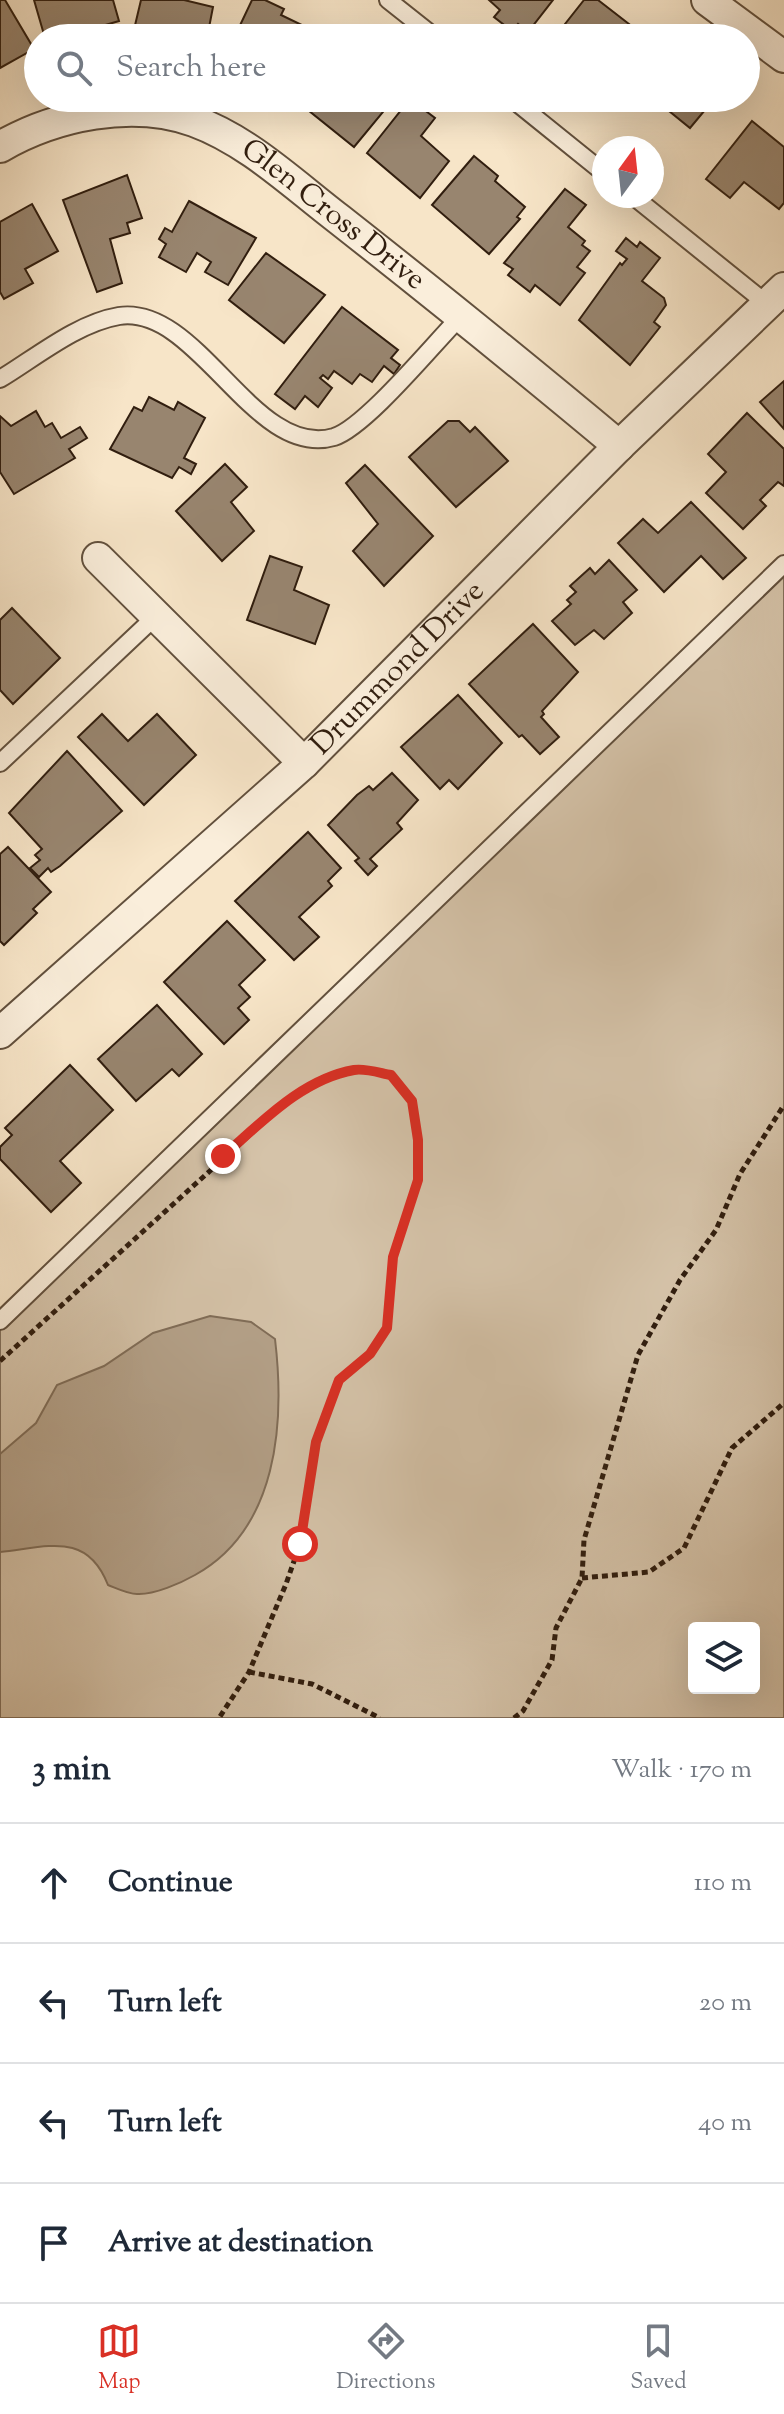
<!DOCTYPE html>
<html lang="en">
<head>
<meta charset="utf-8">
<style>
  body { margin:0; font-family:"Sorts Mill Goudy",serif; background:#f6f6f7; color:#1f2937 }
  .controls { position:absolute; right:24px; bottom:24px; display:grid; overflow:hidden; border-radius:8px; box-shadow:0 8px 32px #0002 }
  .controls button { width:72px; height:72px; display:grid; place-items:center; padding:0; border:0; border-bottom:2px solid #e0e1e3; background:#fff; color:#1f2937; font:40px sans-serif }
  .compass { position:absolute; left:592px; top:136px; width:72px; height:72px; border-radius:50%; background:#fff; box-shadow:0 8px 32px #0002; rotate:15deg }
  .stop { position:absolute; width:24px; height:24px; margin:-18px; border:6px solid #d93025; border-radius:50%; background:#fff }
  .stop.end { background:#d93025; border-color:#fff; box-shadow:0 2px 8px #0008 }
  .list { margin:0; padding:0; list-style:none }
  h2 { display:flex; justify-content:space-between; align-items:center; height:104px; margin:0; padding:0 32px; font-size:34px }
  h2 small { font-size:26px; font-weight:400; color:#747a83 }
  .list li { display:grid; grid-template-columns:52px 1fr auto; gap:24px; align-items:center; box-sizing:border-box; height:120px; padding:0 32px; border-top:2px solid #e0e1e3 }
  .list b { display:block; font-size:30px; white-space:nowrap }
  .list em { font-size:26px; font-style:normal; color:#747a83 }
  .icon { flex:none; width:44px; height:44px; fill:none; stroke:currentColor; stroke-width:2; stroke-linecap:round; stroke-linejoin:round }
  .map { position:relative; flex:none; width:784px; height:1718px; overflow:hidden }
  .search { position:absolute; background:#fff; box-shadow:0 8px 32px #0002; left:24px; right:24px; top:24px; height:88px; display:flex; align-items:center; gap:20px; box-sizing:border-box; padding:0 28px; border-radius:44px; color:#747a83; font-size:30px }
  .sheet { height:584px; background:#fff }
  nav { display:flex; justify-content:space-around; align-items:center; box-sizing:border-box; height:112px; border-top:2px solid #e0e1e3; background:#fff; font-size:22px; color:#747a83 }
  nav a { display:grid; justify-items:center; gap:4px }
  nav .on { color:#d93025 }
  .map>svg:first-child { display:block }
  .green { fill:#d5c3a9; stroke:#83705c; stroke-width:2; fill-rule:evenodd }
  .water { fill:#b4a189; stroke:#806d58; stroke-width:2 }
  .building { fill:#98856f; stroke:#311e0f; stroke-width:2 }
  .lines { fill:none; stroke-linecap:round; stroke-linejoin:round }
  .service-casing { stroke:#62503d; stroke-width:20 }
  .minor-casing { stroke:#62503d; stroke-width:34 }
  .path { stroke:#311e0f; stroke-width:5; stroke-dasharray:6 4; stroke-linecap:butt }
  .service { stroke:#faeedb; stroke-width:16 }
  .minor { stroke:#faeedb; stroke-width:30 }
  .route { stroke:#d93025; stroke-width:10 }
  .labels { text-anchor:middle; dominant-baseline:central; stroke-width:8; stroke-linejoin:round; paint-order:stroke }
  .street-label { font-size:30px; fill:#311e0f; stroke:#faeedb }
</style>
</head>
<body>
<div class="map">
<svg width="784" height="1718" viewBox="0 0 784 1718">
  <rect width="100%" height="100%" fill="#f7e5c8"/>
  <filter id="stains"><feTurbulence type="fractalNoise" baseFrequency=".0025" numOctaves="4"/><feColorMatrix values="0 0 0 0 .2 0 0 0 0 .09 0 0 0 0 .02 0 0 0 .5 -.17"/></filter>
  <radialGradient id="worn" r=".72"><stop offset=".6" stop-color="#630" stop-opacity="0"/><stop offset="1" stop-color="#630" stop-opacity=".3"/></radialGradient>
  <path class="green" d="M784 572V1718H0V1309ZM694 1628H754V1688H694Z"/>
  <path class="water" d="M210 1316 251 1322 275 1339C285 1423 278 1529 195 1575 181 1583 154 1595 137 1594 128 1594 116 1588 108 1585 87 1531 48 1547 0 1552V1454L36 1423 57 1385 104 1366 153 1333Z"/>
  <g class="building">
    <polygon points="0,0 5,0 34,49 0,68"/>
    <polygon points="34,0 113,0 119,21 61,38 45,38"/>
    <polygon points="141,0 184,0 213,7 207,38 132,38"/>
    <polygon points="252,0 265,0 284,9 281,15 306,27 301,38 234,38"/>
    <polygon points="489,0 553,0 528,32 518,24 512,31 494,17 500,10"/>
    <polygon points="584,0 598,0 647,38 554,38"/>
    <polygon points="301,98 376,98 372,103 383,112 354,147 298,102"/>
    <polygon points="653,98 715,98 690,128"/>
    <polygon points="410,99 435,118 421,136 449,161 420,198 367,153"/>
    <polygon points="752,121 784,147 784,203 779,209 744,182 730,198 706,179"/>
    <polygon points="474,156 498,176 495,181 525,207 517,217 520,219 489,254 432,205"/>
    <polygon points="127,175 142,218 127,223 130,233 110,239 122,283 97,292 63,200"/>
    <polygon points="565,189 586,205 568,227 585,241 582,245 590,251 577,267 585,273 560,305 535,285 530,292 508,275 513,269 504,263"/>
    <polygon points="189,201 256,238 228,285 205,272 211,262 197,253 186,272 159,257 166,244 159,239 165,228 172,232"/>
    <polygon points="32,204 58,251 25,269 33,283 4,299 0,292 0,222"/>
    <polygon points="626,238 637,247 640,242 660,258 642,281 664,298 666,305 654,322 660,327 630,365 579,320 620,263 622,265 627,259 616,251"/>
    <polygon points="266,253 325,295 284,343 229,300"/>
    <polygon points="342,307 398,350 391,358 400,365 394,374 384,366 372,382 360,374 352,384 334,371 328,379 323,375 320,378 332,388 318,407 305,396 295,409 275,394"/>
    <polygon points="784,381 784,429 760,402"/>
    <polygon points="149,397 174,410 178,402 205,418 184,458 196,464 191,474 179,467 172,478 110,449 134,407 142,411"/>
    <polygon points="36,411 45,427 52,423 61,438 80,427 87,438 69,449 75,458 14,494 0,472 0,416 11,426"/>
    <polygon points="747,413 784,449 784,486 778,482 760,500 766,506 743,529 706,493 726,472 708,454"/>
    <polygon points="448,421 459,421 470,432 475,427 508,461 456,507 409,457"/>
    <polygon points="225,464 247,487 231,502 254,531 222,561 176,511"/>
    <polygon points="365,465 433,536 384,586 353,551 378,524 346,483"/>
    <polygon points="691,502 746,558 723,579 701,556 664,592 618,543 643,519 658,533"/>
    <polygon points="270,556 302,567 294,590 329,605 315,644 247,620"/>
    <polygon points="609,560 637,590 623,602 632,613 604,639 594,630 575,645 552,621 571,604 567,600 576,592 570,586 590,568 595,574"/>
    <polygon points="12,608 60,658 13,704 0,690 0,620"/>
    <polygon points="533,624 578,672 542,711 544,714 541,717 559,737 540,754 522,735 519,737 469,684"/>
    <polygon points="458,695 502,743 458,789 449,780 440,789 401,747"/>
    <polygon points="102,714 128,741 157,714 196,755 144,805 78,737"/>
    <polygon points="67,751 122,811 60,866 51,872 48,868 39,877 30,868 40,860 35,855 42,849 9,813"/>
    <polygon points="392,773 418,800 397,823 402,829 370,859 377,866 368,875 355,861 359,858 328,825 357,795 369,786 373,790"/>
    <polygon points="308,832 341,868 328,881 332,886 299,917 319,937 294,960 235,901"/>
    <polygon points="8,847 51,892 33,909 37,913 4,945 0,941 0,854"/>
    <polygon points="227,921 265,960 239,985 250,997 238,1008 249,1020 224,1044 164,982"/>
    <polygon points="157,1005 202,1054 179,1076 172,1069 136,1101 98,1059"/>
    <polygon points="70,1065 113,1110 60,1161 81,1183 51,1212 0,1159 0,1147 12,1135 5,1128"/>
  </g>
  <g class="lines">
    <g class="service-casing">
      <g id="service">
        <polyline points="388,0 436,38"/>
        <polyline points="511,98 604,173"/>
        <polyline points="633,196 767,304"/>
        <path d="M0 379C35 358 77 323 119 316 198 304 254 460 334 437 366 427 435 342 462 315"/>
        <polyline points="0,763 156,616"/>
        <polyline points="0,1321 784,564"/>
      </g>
    </g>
    <g class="minor-casing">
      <g id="minor">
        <polyline points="707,0 784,57"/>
        <path id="s1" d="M0 147C55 115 132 99 194 121 249 141 294 185 340 220 434 294 527 369 619 446"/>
        <polyline points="98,558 304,763"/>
        <path id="s2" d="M0 1033 304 763 619 446 784 288"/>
      </g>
    </g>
    <g class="path">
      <polyline points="0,1361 286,1102 320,1081 356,1069 391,1075 412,1101 418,1140 418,1180 393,1257 387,1328 370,1354 339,1380 316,1442 300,1544 286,1584 249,1672 219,1718"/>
      <polyline points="582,1578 649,1572 684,1548 732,1448 784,1403"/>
      <polyline points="249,1672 312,1684 380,1718"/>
      <polyline points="514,1718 523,1711 552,1660 556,1628 582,1578 584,1540 638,1355 680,1280 716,1230 740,1174 784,1105"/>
    </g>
    <use href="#service" class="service"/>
    <use href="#minor" class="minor"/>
  </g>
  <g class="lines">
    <path class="route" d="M223 1156C261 1123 302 1079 354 1070 365 1068 380 1073 391 1075L412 1101 418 1140V1180L393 1257 387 1328 370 1354 339 1380 316 1442 300 1544"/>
  </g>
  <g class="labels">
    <g class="street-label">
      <text stroke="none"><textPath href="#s1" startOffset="370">Glen Cross Drive</textPath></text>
      <text stroke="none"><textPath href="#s2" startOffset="540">Drummond Drive</textPath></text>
    </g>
  </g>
  <rect width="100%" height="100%" filter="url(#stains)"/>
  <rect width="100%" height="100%" fill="url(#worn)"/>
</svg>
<div class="controls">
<button><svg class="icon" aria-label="layers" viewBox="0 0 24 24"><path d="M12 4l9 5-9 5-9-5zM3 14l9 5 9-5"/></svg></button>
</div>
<svg class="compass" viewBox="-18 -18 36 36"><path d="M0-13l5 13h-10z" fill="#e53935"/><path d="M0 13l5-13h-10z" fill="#747a83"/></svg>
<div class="stop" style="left:300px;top:1544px"></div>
<div class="stop end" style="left:223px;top:1156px"></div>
<div class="search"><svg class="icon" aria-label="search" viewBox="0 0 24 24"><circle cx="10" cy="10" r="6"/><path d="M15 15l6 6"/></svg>Search here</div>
</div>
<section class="sheet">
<h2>3 min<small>Walk · 170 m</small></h2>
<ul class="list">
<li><svg class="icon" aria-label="ahead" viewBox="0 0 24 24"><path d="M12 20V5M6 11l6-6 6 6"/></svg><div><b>Continue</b></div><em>110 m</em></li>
<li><svg class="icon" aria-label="left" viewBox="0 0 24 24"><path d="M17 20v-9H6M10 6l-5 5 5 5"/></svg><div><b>Turn left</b></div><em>20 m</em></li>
<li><svg class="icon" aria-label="left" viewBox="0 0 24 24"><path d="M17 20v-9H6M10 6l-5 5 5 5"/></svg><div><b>Turn left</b></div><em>40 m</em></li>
<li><svg class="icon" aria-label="arrive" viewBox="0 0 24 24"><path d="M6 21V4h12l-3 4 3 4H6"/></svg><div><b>Arrive at destination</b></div></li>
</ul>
</section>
<nav>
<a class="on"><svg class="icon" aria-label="map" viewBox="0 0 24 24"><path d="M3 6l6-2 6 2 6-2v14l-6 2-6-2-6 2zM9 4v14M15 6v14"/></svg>Map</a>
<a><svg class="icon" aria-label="directions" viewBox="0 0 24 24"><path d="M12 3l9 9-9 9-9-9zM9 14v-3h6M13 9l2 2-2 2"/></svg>Directions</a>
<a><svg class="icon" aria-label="saved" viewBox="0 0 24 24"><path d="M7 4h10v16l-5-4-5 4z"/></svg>Saved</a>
</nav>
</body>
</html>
